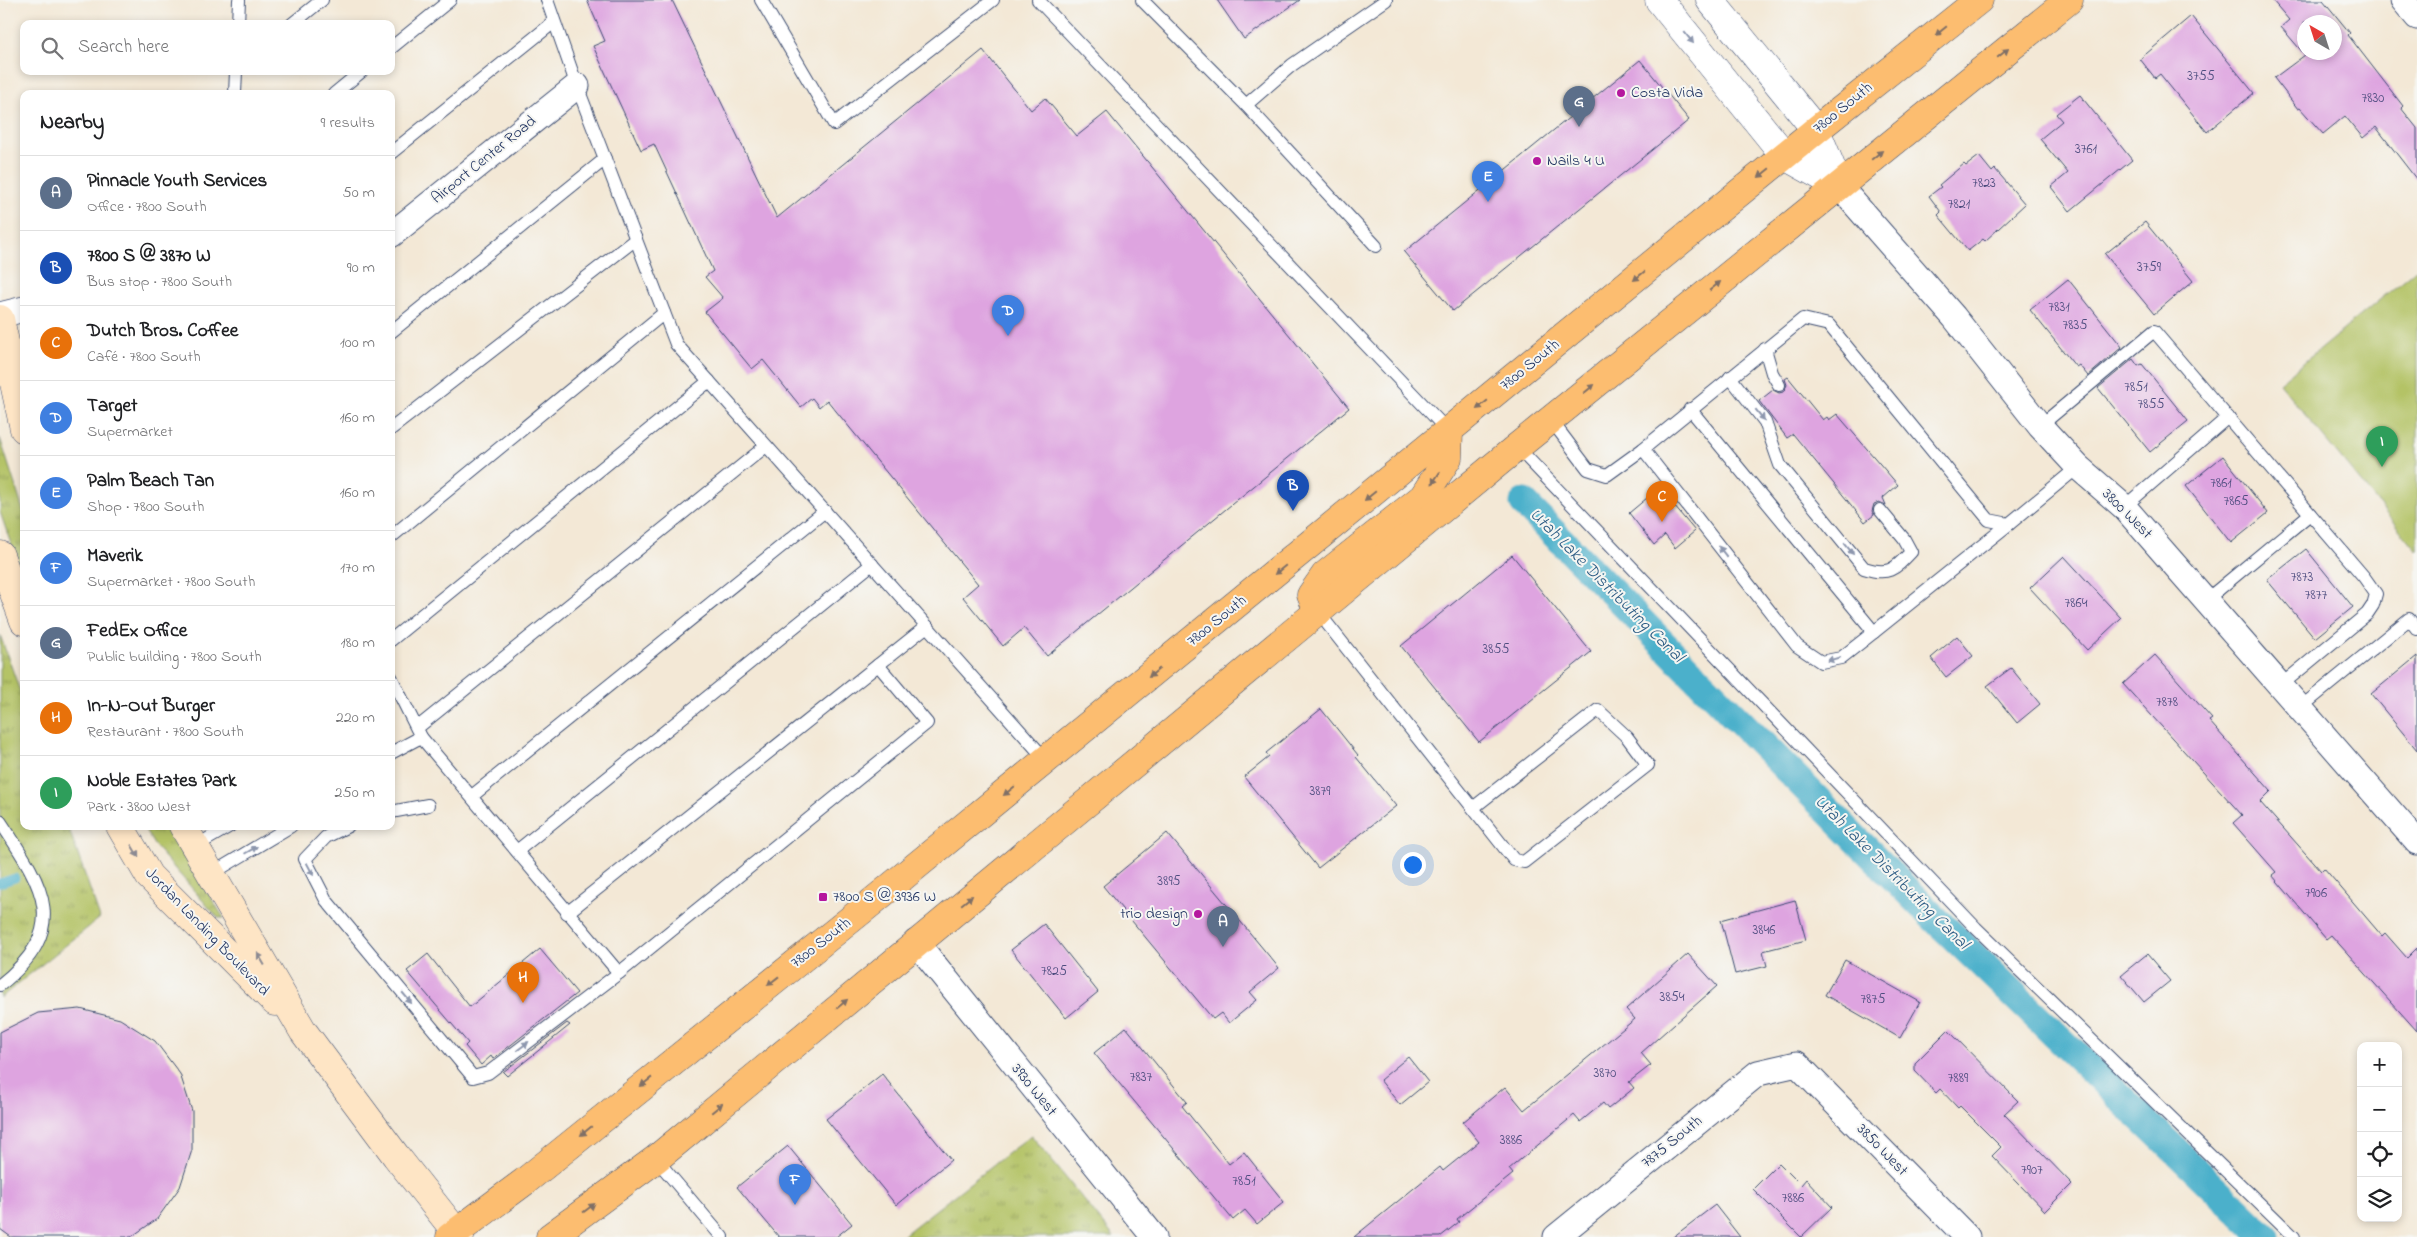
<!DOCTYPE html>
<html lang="en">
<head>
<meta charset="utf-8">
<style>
  body { margin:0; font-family:"Indie Flower",sans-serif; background:#f2f2f2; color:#202124 }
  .controls { position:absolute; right:15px; bottom:15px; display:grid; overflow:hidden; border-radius:10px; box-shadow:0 2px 8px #0003 }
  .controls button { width:45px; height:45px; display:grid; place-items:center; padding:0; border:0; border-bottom:1px solid #e0e0e0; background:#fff; color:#202124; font:25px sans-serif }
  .compass { position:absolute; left:2297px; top:15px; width:45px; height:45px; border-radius:50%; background:#fff; box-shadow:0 2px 8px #0003; rotate:321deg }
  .you { position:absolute; left:1412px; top:864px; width:18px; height:18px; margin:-12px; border:4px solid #fff; border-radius:50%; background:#1a73e8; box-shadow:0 0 0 8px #1a73e833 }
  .badge { display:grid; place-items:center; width:32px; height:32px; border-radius:50%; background:#2563eb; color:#fff; font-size:16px; font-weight:700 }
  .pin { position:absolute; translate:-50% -41px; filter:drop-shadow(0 1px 2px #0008) }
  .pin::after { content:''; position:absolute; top:26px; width:18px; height:15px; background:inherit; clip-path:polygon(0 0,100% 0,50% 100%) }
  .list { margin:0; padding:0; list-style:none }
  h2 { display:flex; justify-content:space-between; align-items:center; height:65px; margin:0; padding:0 20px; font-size:21px }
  h2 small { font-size:16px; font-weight:400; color:#757577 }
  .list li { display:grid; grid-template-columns:32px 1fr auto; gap:15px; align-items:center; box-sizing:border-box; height:75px; padding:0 20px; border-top:1px solid #e0e0e0 }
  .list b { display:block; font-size:19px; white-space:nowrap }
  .list p { margin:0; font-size:16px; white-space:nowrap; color:#757577 }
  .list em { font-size:16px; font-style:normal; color:#757577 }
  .icon { flex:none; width:28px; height:28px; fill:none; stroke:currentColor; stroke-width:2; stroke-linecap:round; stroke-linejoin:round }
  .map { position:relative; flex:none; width:2417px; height:1237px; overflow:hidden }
  .search { position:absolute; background:#fff; box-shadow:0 2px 8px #0003; left:20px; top:20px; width:375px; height:55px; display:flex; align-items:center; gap:12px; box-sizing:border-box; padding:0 18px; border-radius:10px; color:#757577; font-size:19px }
  .panel { position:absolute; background:#fff; box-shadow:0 2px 8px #0003; left:20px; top:90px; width:375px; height:740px; border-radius:10px }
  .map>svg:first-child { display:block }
  .grass { fill:url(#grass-tufts); stroke:#687962 }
  .green { fill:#b4c366; stroke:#687962 }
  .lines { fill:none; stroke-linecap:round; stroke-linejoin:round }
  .stream { stroke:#4cb0cb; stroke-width:9 }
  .canal { stroke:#4cb0cb; stroke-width:29 }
  .building { fill:#dea4e0; fill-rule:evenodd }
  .service-casing { stroke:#3b4b70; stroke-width:14 }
  .minor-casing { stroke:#3b4b70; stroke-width:27 }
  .tertiary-casing { stroke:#3b4b70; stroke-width:29 }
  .secondary-casing { stroke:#3b4b70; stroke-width:29 }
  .primary-casing { stroke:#3b4b70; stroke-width:29 }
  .service { stroke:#fff; stroke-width:12 }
  .minor { stroke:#fff; stroke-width:25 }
  .tertiary { stroke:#fff; stroke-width:28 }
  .secondary { stroke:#fee5c5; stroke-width:28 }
  .primary { stroke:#fcbd6f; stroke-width:28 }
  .oneway { fill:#806f66 }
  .oneway2 { fill:#8d97ae }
  .oneway3 { fill:#8c8a92 }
  .poi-dot { fill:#b5179e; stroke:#f6f6f2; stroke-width:2 }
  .labels { text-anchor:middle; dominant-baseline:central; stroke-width:4; stroke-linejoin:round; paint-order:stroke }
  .number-label { font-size:14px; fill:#4c4c7e }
  .poi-label { font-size:16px; fill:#1b2f5e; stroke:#f6f6f2; text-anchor:start }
  .street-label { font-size:16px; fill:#1b2f5e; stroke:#f6f6f2 }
  .water-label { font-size:18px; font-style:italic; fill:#2c5c84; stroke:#f6f6f2 }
</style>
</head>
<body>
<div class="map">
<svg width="2417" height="1237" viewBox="0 0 2417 1237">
  <defs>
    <pattern id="grass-tufts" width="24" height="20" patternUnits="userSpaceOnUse" patternTransform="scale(1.25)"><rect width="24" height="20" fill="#b4c366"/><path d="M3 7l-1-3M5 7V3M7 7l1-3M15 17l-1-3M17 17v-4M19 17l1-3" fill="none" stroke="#929f57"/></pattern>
  </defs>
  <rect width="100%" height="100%" fill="#f6f6f2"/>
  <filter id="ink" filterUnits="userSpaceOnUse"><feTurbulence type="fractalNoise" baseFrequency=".02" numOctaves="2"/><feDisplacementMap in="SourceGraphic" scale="10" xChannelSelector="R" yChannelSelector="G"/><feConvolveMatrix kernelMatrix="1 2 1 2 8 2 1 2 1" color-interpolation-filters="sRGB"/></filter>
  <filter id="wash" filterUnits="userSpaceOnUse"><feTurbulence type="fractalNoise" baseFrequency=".0096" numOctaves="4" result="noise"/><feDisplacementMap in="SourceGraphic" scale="20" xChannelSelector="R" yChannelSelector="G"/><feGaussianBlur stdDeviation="1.12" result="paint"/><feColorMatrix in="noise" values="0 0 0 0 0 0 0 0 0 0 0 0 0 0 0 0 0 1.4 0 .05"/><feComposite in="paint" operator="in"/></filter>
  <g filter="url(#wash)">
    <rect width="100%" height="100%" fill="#f3e8d6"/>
    <g class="grass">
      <polygon points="0,438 24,513 24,582 0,512"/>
      <polygon points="0,635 24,702 24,826 68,826 100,918 0,998"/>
      <polygon points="143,826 165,826 224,918 218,918 154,845"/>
      <polygon points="1031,1135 1114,1237 901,1237"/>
    </g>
    <polygon class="green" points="2417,269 2417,551 2279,383"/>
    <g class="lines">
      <polyline class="stream" points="0,883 15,878"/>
      <polyline class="canal" points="1524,503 1929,913 2265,1237"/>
    </g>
    <g id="blocks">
      <g class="building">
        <polygon points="587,0 672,0 777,218 983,50 1031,110 1045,98 1077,136 1107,112 1349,408 1047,656 1024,628 1003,646 963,597 978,584 827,400 819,407 812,398 801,407 763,360 752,369 705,312 723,298 705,277 713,271 654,144 641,150 593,46 605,41"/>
        <polygon points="1217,0 1300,0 1244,39"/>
        <path d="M2272 0H2323L2350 33 2348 35 2403 106 2401 108 2417 128V180L2376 127 2363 138 2345 116 2323 134 2300 108 2298 109 2274 78 2305 55 2281 27 2289 20ZM2304 22H2334V52H2304Z"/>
        <polygon points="2191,16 2254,93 2207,132 2160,74 2155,78 2140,59"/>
        <polygon points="1640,60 1689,120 1453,311 1404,252"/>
        <polygon points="2080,95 2132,160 2070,211 2051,187 2068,173 2040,139 2062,121 2056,114"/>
        <polygon points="1979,156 1992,172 1995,169 2025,204 1985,241 1983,239 1968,251 1938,215 1941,212 1929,196 1941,187 1939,185 1964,164 1966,166"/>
        <polygon points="2145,222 2193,281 2154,314 2105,254"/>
        <polygon points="2068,279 2122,347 2088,376 2079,365 2076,367 2030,310"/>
        <polygon points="2133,359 2138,366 2142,364 2188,421 2150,452 2098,388"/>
        <polygon points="1788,377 1823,420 1827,417 1829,420 1837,414 1898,485 1883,498 1886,505 1879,502 1874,504 1872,511 1874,515 1865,522 1793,434 1787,438 1759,401 1773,390 1779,393 1783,392 1787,385 1785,379"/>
        <polygon points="2223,456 2268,513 2231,543 2186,486"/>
        <polygon points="1659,488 1695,531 1675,548 1665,535 1654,545 1629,513"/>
        <polygon points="2306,549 2353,607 2315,638 2267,580"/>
        <polygon points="1512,555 1591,652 1479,742 1401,646"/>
        <polygon points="2064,556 2121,618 2087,650 2030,588"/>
        <polygon points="1957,636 1973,656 1946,677 1931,658"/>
        <polygon points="2155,655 2212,719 2209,721 2271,791 2260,802 2321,871 2324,868 2382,936 2385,933 2407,958 2417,948 2417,1031 2331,935 2326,939 2272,875 2276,872 2233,823 2242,815 2123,684"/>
        <polygon points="2417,656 2417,750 2371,694"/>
        <polygon points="2011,668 2040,704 2017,723 1987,686"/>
        <polygon points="1321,709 1358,755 1356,757 1396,806 1318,868 1244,777 1269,757 1266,753"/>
        <polygon points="1167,833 1279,968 1250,992 1257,1000 1229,1023 1221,1013 1213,1019 1103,886"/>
        <polygon points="1795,900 1806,940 1763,951 1767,966 1735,974 1721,920"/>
        <polygon points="1044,924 1098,992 1066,1018 1011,950"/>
        <polygon points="540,949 577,993 493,1059 491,1056 481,1065 465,1046 468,1043 407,971 428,954 470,1007"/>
        <polygon points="1688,954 1717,986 1641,1053 1651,1065 1629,1082 1634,1088 1608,1109 1603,1103 1580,1122 1574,1115 1509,1169 1513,1174 1457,1219 1459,1222 1440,1237 1354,1237 1440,1167 1443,1171 1479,1142 1463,1122 1505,1087 1524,1110 1635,1019 1626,1009"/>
        <polygon points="2147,954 2170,981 2144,1002 2121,975"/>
        <polygon points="1845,960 1920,1002 1900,1038 1825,995"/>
        <polygon points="80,1009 120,1019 155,1041 180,1074 192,1111 192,1150 180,1187 157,1219 131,1237 11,1237 0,1229 0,1032 38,1013"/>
        <polygon points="567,1023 570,1025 507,1076 503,1072"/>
        <polygon points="1126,1027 1187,1102 1182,1106 1229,1164 1244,1152 1284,1202 1257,1224 1245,1210 1233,1220 1094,1053"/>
        <polygon points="1948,1030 2018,1101 2004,1114 2072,1184 2045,1211 1992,1156 2001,1147 1960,1106 1958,1108 1940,1089 1936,1093 1915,1071 1915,1063"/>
        <polygon points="1408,1057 1428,1082 1400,1105 1380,1080"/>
        <polygon points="882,1074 951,1160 896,1205 826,1119"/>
        <polygon points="788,1146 852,1224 836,1237 779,1237 737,1187"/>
        <polygon points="1779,1163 1801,1185 1806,1179 1832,1207 1801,1237 1753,1189"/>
        <polygon points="1715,1205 1740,1237 1673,1237"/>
      </g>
    </g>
  </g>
  <g filter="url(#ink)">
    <use href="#blocks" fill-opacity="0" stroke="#3b4b70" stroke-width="1"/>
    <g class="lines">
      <g class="service-casing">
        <g id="service">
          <polyline points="547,0 577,86 676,344 1046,760"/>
          <polyline points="761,0 834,124 993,0"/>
          <polyline points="1038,0 1449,432"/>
          <polyline points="1142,0 1246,105 1376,246"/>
          <polyline points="238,24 239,0"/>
          <polyline points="292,24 322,0"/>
          <polyline points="391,48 450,0"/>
          <polyline points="235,94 236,71"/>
          <polyline points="334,94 362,71"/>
          <polyline points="1246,105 1292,65 1386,0"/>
          <polyline points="391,153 554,22"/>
          <polyline points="391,332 605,159"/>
          <polyline points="1765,349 1772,373 1779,385"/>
          <path d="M1730 377 1765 422 1780 465 1864 568C1888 576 1894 570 1911 552L1904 539 1880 510"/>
          <polyline points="1690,409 1874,632 2009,524"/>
          <polyline points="1551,420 1588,469 1607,475 1643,449 1803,319 1829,325 1989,520 2009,524 2078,467"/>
          <polyline points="2040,426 2154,331 2364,577 2376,594 2373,605 2367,614 2281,685"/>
          <polyline points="391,429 636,239"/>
          <polyline points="1517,447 1976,928 2294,1237"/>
          <polyline points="1643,449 1797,646 1821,662 1841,658 1874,632"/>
          <polyline points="2124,507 2228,417"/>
          <polyline points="391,537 664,313"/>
          <polyline points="2206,600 2310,514"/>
          <path d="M1318 612C1383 694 1448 777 1514 860L1524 862 1648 765 1627 737 1598 710 1473 808"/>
          <polyline points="391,640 709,381"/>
          <polyline points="391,677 421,737 619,973"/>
          <polyline points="2300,708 2409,619 2417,629"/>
          <polyline points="417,728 766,446"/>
          <polyline points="391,753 421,737"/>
          <polyline points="472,796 825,511"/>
          <polyline points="391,812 428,805"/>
          <path d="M0 821C42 885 73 927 0 985"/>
          <polyline points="348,826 326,837 305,859 326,900 473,1077 488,1073 619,973 927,723 878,665"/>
          <polyline points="194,847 230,826"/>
          <polyline points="517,851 872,564"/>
          <polyline points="211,874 291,826"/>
          <polyline points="567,913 927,626"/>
          <polyline points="656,1159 722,1237"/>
        </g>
      </g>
      <g class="minor-casing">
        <g id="minor">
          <polyline points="2403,0 2417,17"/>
          <polyline points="1839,186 1954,317 2040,426 2078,467 2124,507 2417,842"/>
          <polyline points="391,235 577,86"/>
          <polyline points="0,315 24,309"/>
          <polyline points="916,942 1154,1237"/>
          <polyline points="1556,1237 1758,1073 1797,1064 1967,1237"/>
        </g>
      </g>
      <g class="tertiary-casing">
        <g id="tertiary">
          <polyline points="1659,0 1785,156 1839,186"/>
          <polyline points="1710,0 1816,130 1839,186"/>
        </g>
      </g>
      <g class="secondary-casing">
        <g id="secondary">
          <polyline points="0,319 24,429"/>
          <polyline points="0,555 24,621"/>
          <polyline points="120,826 149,876 275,1002"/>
          <polyline points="183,826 303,1031 396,1156 460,1237"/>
        </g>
      </g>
      <g class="primary-casing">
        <g id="primary">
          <polyline points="1318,612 1311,595 1325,575 1423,497 1448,458 1449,432"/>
          <polyline points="450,1237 524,1182 866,907 1816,130 1979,0"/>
          <polyline points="550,1237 656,1159 1517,447 2069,0"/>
        </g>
      </g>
      <use href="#service" class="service"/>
      <use href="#minor" class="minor"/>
      <use href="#tertiary" class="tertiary"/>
      <use href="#secondary" class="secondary"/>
      <use href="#primary" class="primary"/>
    </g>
    <defs><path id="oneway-solid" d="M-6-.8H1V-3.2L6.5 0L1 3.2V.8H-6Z" transform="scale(1.25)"/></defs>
    <g class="oneway">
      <use href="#oneway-solid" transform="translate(1941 31) rotate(141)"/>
      <use href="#oneway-solid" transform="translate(2003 53) rotate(-39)"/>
      <use href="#oneway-solid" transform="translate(1877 155) rotate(-39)"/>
      <use href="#oneway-solid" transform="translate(1764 173) rotate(141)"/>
      <use href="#oneway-solid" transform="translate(1639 276) rotate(141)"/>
      <use href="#oneway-solid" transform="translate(1715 286) rotate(-39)"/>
      <use href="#oneway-solid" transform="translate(1589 389) rotate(-39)"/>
      <use href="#oneway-solid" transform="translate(1482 405) rotate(141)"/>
      <use href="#oneway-solid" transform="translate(1436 478) rotate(123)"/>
      <use href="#oneway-solid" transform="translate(1370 496) rotate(141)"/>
      <use href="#oneway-solid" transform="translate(1280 570) rotate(141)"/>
      <use href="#oneway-solid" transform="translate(1154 673) rotate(141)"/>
      <use href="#oneway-solid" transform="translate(1009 791) rotate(141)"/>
      <use href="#oneway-solid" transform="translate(967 900) rotate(-39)"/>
      <use href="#oneway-solid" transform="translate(773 981) rotate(142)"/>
      <use href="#oneway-solid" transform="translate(842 1004) rotate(-40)"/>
      <use href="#oneway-solid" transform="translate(646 1082) rotate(142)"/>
      <use href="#oneway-solid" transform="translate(717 1108) rotate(-40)"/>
      <use href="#oneway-solid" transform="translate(586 1131) rotate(141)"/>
      <use href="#oneway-solid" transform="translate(589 1208) rotate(-37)"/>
    </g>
    <g class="oneway2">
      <use href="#oneway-solid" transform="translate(1689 38) rotate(51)"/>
      <use href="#oneway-solid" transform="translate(1760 415) rotate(52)"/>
      <use href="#oneway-solid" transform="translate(1849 549) rotate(51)"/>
      <use href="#oneway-solid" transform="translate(1723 552) rotate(-128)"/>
      <use href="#oneway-solid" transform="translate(1834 659) rotate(164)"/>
      <use href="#oneway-solid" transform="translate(251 850) rotate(-30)"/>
      <use href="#oneway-solid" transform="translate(310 869) rotate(62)"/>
      <use href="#oneway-solid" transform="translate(407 998) rotate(50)"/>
      <use href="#oneway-solid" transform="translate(523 1046) rotate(-37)"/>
    </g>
    <g class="oneway3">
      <use href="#oneway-solid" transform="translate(135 851) rotate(59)"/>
      <use href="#oneway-solid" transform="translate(261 959) rotate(-120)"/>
    </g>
  </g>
  <g class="poi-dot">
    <circle cx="1621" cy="93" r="5"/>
    <circle cx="1537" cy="161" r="5"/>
    <rect x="818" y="892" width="10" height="10" rx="2.5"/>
    <circle cx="1198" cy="914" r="5"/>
  </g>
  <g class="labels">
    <g class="number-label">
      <text x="2201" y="76">3755</text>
      <text x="2373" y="98">7830</text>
      <text x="2086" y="149">3761</text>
      <text x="1984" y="183">7823</text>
      <text x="1959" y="204">7821</text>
      <text x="2149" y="267">3759</text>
      <text x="2059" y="307">7831</text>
      <text x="2075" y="325">7835</text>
      <text x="2136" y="387">7851</text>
      <text x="2151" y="404">7855</text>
      <text x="2221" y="483">7861</text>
      <text x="2236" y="501">7865</text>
      <text x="2302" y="577">7873</text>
      <text x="2316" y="595">7877</text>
      <text x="2076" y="603">7864</text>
      <text x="1496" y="649">3855</text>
      <text x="2167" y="702">7878</text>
      <text x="1320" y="791">3879</text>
      <text x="1169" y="881">3895</text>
      <text x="2316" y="893">7906</text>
      <text x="1764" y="930">3846</text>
      <text x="1054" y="971">7825</text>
      <text x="1672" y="997">3854</text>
      <text x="1873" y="999">7875</text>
      <text x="1605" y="1073">3870</text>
      <text x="1141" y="1077">7837</text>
      <text x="1958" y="1078">7889</text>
      <text x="1511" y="1140">3886</text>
      <text x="2032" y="1170">7907</text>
      <text x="1244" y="1181">7851</text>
      <text x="1793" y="1198">7886</text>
    </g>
    <g class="poi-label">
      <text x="1631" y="93">Costa Vida</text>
      <text x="1547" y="161">Nails 4 U</text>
      <text x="833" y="897">7800 S @ 3936 W</text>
      <text x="1188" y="914" text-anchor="end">trio design</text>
    </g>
    <g class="street-label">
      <text transform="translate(1843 108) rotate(-39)">7800 South</text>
      <text transform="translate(484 160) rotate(-39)">Airport Center Road</text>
      <text transform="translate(1530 365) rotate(-39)">7800 South</text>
      <text transform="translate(2127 514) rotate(45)">3800 West</text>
      <text transform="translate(1217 621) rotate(-39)">7800 South</text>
      <text transform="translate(207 932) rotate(46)">Jordan Landing Boulevard</text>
      <text transform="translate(821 943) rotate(-38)">7800 South</text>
      <text transform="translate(1034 1090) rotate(51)">3930 West</text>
      <text transform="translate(1672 1142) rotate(-39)">7875 South</text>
      <text transform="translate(1882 1150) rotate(46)">3850 West</text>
    </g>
    <g class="water-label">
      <text transform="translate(1606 586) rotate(45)">Utah Lake Distributing Canal</text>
      <text transform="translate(1891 873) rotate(45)">Utah Lake Distributing Canal</text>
    </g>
  </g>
</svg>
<div class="controls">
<button>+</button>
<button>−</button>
<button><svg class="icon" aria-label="locate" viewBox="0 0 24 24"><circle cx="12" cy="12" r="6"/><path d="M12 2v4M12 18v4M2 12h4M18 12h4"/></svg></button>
<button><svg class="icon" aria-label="layers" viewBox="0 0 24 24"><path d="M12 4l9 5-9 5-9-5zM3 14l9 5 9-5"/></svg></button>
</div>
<svg class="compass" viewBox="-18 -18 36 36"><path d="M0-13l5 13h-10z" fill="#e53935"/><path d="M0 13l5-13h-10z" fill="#757577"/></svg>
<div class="you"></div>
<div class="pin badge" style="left:1223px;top:947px;background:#5c6f8a">A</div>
<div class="pin badge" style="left:1293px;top:511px;background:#1a4fb4">B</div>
<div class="pin badge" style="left:1662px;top:522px;background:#e8710a">C</div>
<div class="pin badge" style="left:1008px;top:336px;background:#3f7fe0">D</div>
<div class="pin badge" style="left:1488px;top:202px;background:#3f7fe0">E</div>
<div class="pin badge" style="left:795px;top:1205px;background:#3f7fe0">F</div>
<div class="pin badge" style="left:1579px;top:127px;background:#5c6f8a">G</div>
<div class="pin badge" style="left:523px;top:1003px;background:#e8710a">H</div>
<div class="pin badge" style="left:2382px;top:467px;background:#2e9e5b">I</div>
<div class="search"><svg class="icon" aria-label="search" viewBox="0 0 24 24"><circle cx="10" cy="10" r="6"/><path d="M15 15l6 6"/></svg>Search here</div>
<section class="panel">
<h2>Nearby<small>9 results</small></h2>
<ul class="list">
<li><span class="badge" style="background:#5c6f8a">A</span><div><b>Pinnacle Youth Services</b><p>Office · 7800 South</p></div><em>50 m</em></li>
<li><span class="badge" style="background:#1a4fb4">B</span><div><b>7800 S @ 3870 W</b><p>Bus stop · 7800 South</p></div><em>90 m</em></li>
<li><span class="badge" style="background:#e8710a">C</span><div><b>Dutch Bros. Coffee</b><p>Café · 7800 South</p></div><em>100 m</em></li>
<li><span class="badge" style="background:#3f7fe0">D</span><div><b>Target</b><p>Supermarket</p></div><em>160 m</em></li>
<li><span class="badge" style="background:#3f7fe0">E</span><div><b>Palm Beach Tan</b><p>Shop · 7800 South</p></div><em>160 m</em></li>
<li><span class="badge" style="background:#3f7fe0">F</span><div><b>Maverik</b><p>Supermarket · 7800 South</p></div><em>170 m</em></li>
<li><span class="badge" style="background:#5c6f8a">G</span><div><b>FedEx Office</b><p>Public building · 7800 South</p></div><em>180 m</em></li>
<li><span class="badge" style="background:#e8710a">H</span><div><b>In-N-Out Burger</b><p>Restaurant · 7800 South</p></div><em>220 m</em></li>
<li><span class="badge" style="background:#2e9e5b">I</span><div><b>Noble Estates Park</b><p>Park · 3800 West</p></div><em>250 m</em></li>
</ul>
</section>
</div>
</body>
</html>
